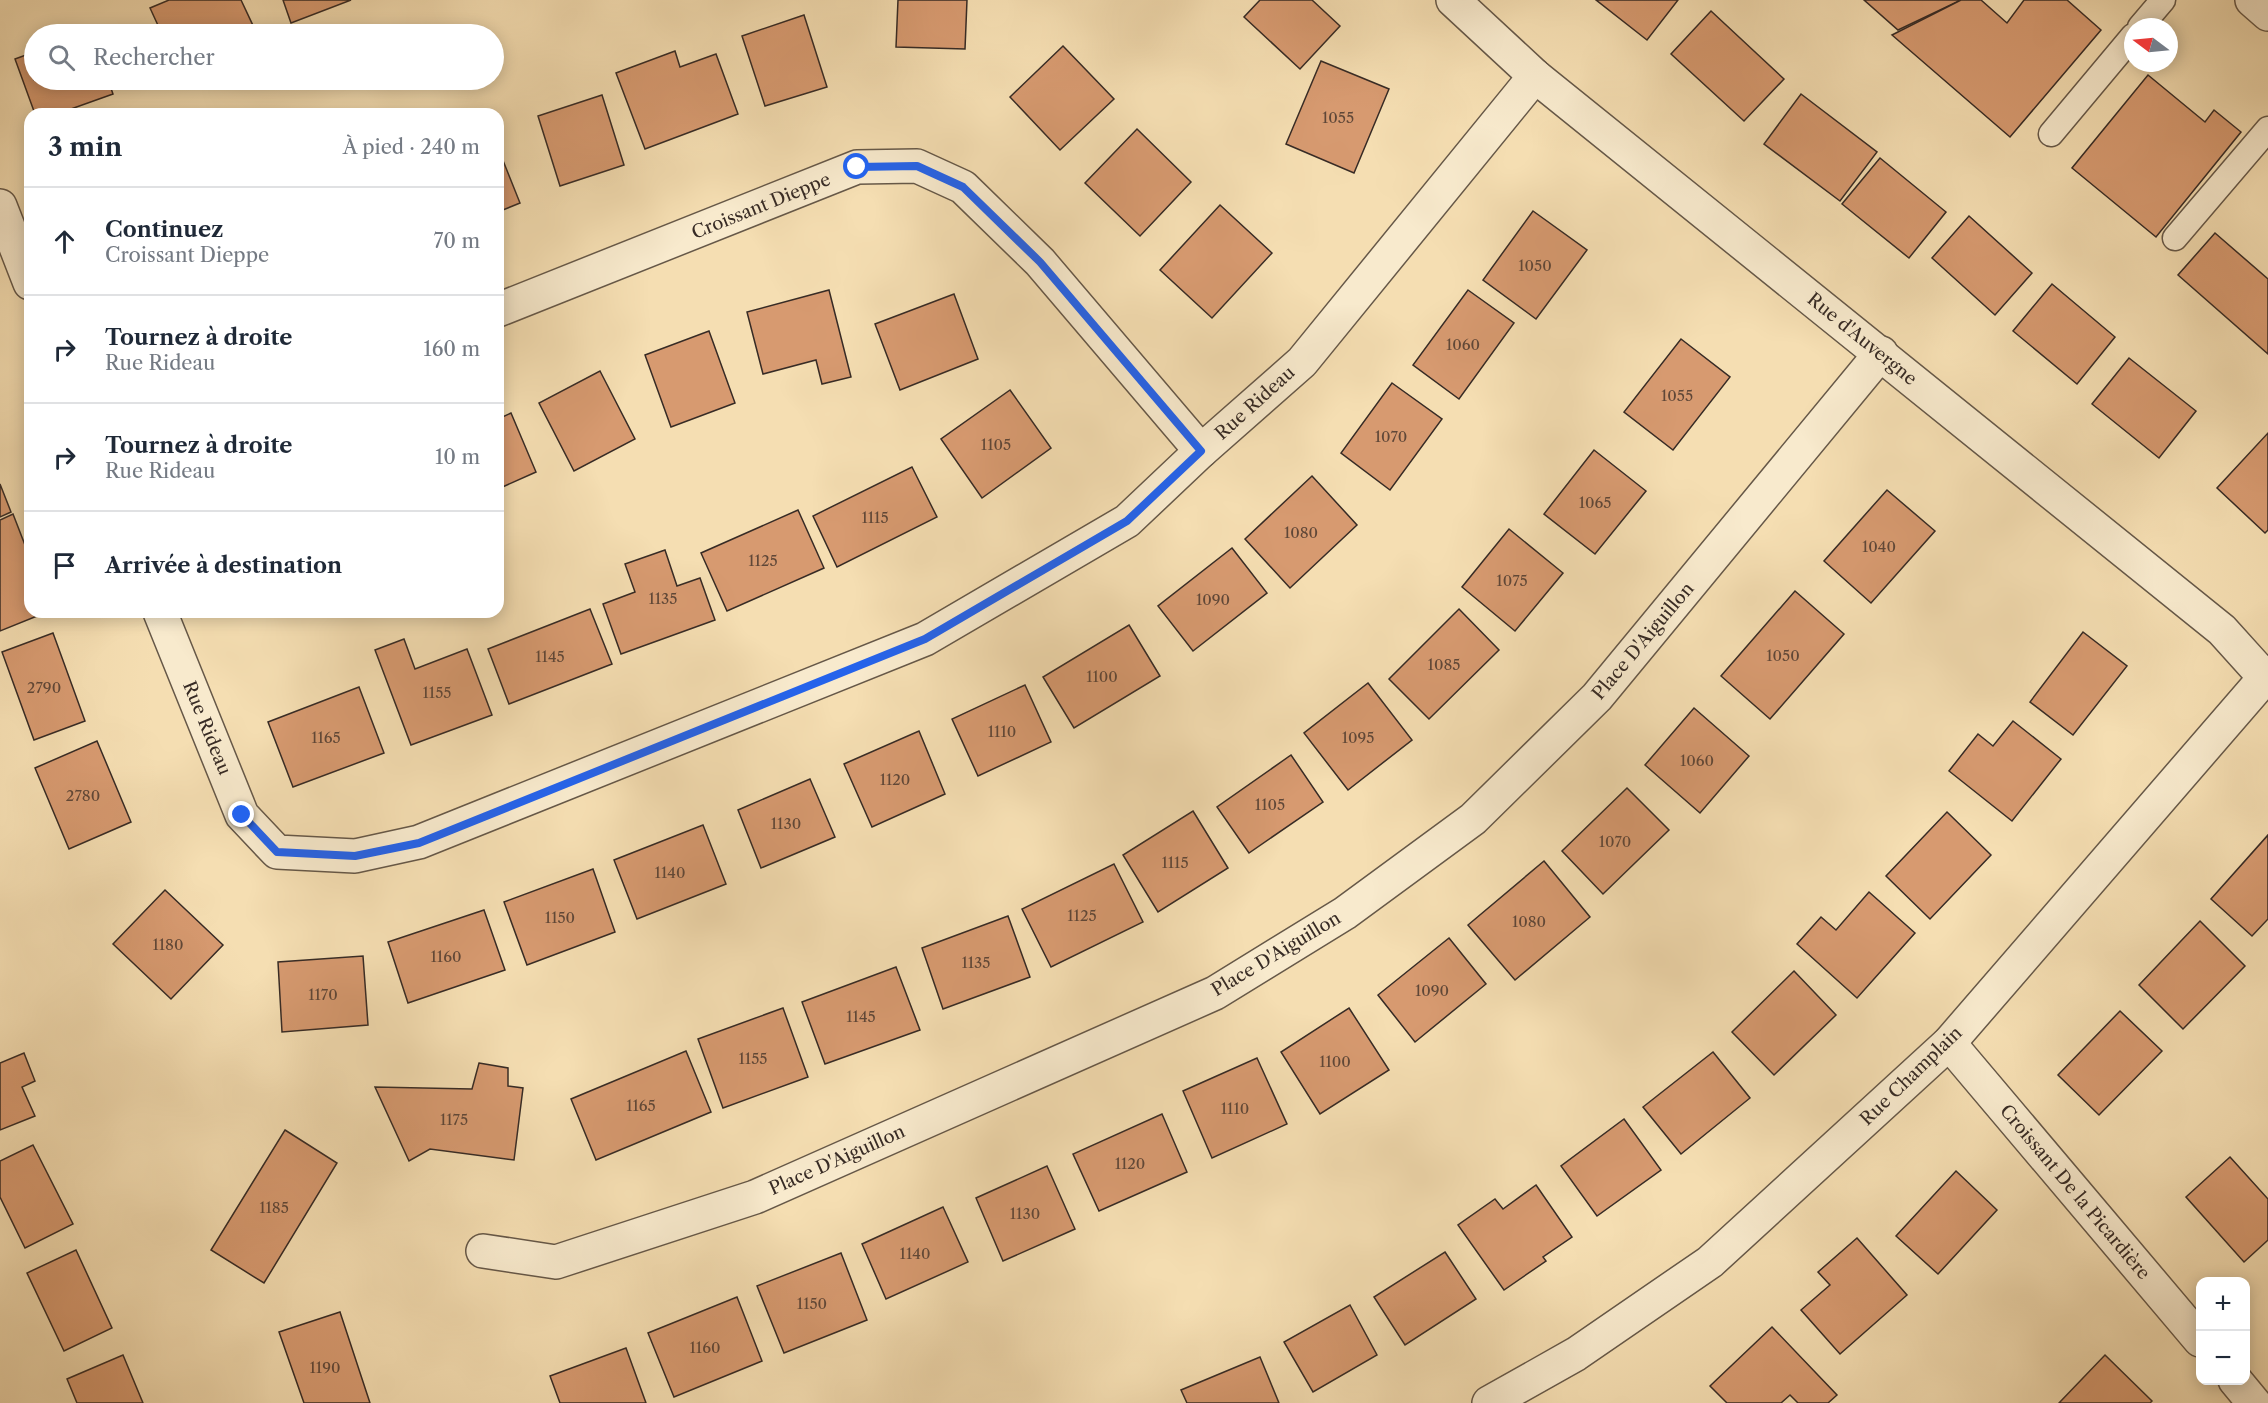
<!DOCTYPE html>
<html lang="fr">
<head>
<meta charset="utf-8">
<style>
  body { margin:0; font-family:"Libre Caslon Text",serif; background:#f6f6f7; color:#1f2937 }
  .controls { position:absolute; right:18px; bottom:18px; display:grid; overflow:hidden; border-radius:12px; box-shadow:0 3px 15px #0003 }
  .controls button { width:54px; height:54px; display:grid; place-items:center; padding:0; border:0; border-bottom:2px solid #e0e1e3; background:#fff; color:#1f2937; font:30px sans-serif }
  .compass { position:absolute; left:2124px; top:18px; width:54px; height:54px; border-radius:50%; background:#fff; box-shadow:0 3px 15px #0003; rotate:286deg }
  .stop { position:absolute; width:18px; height:18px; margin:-14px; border:4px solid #2563eb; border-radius:50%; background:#fff }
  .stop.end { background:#2563eb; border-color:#fff; box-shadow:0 2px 6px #0008 }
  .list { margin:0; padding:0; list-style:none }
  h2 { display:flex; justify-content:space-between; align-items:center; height:78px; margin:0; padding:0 24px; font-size:26px }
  h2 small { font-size:20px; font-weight:400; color:#747a83 }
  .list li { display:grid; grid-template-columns:39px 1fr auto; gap:18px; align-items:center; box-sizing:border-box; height:108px; padding:0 24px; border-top:2px solid #e0e1e3 }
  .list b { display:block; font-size:22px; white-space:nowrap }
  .list p { margin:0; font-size:20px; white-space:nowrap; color:#747a83 }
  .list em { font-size:20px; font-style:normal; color:#747a83 }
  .icon { flex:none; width:33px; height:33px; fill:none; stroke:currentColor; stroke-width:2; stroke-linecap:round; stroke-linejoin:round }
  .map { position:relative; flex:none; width:2268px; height:1403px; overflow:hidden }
  .search { position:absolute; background:#fff; box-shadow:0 3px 15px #0003; left:24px; top:24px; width:480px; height:66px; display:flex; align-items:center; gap:15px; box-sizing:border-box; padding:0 21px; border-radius:33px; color:#747a83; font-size:22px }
  .panel { position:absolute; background:#fff; box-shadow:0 3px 15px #0003; left:24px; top:108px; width:480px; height:510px; border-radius:18px }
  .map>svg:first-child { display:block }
  .building { fill:#d79a70; stroke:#372b25; stroke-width:1.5 }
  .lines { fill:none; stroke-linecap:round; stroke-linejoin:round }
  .service-casing { stroke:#665848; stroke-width:27 }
  .minor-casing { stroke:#665848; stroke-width:36 }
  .tertiary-casing { stroke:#665848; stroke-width:36 }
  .service { stroke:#f8eacd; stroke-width:24 }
  .minor { stroke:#f8eacd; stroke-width:33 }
  .tertiary { stroke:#f8eacd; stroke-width:33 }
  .route { stroke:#2563eb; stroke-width:8 }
  .labels { text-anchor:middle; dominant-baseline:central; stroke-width:6; stroke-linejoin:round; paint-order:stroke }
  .number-label { font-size:15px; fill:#5f4738 }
  .street-label { font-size:18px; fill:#372b25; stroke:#f8eacd }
</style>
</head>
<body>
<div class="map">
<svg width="2268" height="1403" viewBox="0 0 2268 1403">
  <rect width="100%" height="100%" fill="#f5deb2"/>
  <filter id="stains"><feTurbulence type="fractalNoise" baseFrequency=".00333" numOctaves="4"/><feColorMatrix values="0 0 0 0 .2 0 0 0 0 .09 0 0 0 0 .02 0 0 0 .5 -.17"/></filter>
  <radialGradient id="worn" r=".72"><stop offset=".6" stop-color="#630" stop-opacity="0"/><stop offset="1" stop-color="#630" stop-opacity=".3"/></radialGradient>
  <g class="building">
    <polygon points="169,0 241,0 257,34 162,34 150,8"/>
    <polygon points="283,0 351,0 291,23"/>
    <polygon points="898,0 967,0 965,49 896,47"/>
    <polygon points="1260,0 1312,0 1340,26 1300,69 1244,17"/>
    <polygon points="1596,0 1678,0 1647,40"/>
    <polygon points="1864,0 1961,0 1898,30"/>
    <polygon points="1961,0 1981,0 2007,23 2024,0 2067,0 2101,30 2010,137 1892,35"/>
    <polygon points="1711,11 1784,79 1744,121 1671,54"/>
    <polygon points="804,15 827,87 765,106 742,36"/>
    <polygon points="1063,46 1114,99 1060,150 1010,97"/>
    <polygon points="675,51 680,67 716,54 738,114 645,149 616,73"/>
    <polygon points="34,52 34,80 108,80 113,94 57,114 35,114 15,59"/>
    <polygon points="1321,61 1389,89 1354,173 1286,144"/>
    <polygon points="2148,75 2205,122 2214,110 2241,132 2156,237 2072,168"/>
    <polygon points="1801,94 1877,152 1840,201 1764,144"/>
    <polygon points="602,95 624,165 560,186 538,116"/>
    <polygon points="1137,129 1191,182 1140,236 1085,183"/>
    <polygon points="498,148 520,203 498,212"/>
    <polygon points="1880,158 1946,212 1909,258 1842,204"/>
    <polygon points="1220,205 1272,253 1212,318 1160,270"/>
    <polygon points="1533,211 1587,250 1536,319 1483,280"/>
    <polygon points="1969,216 2032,273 1995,315 1932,258"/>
    <polygon points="2215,233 2268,279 2268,354 2178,275"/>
    <polygon points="2052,284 2115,337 2077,384 2013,331"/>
    <polygon points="829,290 851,377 822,384 816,360 763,374 747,312"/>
    <polygon points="1468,290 1514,323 1459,399 1413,365"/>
    <polygon points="954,294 978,359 900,390 875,324"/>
    <polygon points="709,331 735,403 671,427 645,355"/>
    <polygon points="1681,339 1730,377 1673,450 1624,412"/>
    <polygon points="2129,358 2196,411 2159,458 2092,404"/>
    <polygon points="600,371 635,439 574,471 539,403"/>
    <polygon points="1392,383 1442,419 1390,490 1341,453"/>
    <polygon points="1010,390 1051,448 982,498 941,439"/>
    <polygon points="511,413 536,472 498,489 498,419"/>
    <polygon points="2268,433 2268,530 2265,533 2217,488"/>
    <polygon points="1594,450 1646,491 1595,554 1544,514"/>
    <polygon points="912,467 937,517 837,567 813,516"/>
    <polygon points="1312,476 1357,525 1290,588 1245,539"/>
    <polygon points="0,484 11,512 0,517"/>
    <polygon points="1887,490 1935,531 1871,603 1824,561"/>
    <polygon points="798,510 824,568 727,611 701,553"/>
    <polygon points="13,514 30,558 30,612 47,612 0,631 0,520"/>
    <polygon points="1509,529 1563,573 1515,631 1462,587"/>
    <polygon points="1232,548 1267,593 1193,651 1158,606"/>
    <polygon points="665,550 677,586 700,578 715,620 621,654 603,604 635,592 625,564"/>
    <polygon points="1795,591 1844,634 1770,719 1721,676"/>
    <polygon points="590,609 612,664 509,704 488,649"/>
    <polygon points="1459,609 1499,650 1429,719 1389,679"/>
    <polygon points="1129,625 1160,676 1074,728 1043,677"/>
    <polygon points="2083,632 2127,666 2073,735 2030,702"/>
    <polygon points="53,633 85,721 34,740 2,652"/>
    <polygon points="404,639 415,669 467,649 492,715 411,745 375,650"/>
    <polygon points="1368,683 1412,740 1348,790 1304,733"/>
    <polygon points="1025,685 1051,742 978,776 952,719"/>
    <polygon points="359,687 384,753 293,787 268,722"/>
    <polygon points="1694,708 1749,756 1700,813 1645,765"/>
    <polygon points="2013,721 2061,759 2012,821 1949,771 1978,734 1993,746"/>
    <polygon points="919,731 945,794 872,827 844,764"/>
    <polygon points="97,741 131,822 69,849 35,768"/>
    <polygon points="1291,755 1323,802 1249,853 1217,807"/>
    <polygon points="810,779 835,837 761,868 738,810"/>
    <polygon points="1627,788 1669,830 1603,894 1562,851"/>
    <polygon points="1193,811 1228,868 1158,912 1123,855"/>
    <polygon points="1947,812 1991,855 1930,919 1886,876"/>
    <polygon points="703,825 726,884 637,919 614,860"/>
    <polygon points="2268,835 2268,919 2252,936 2211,899"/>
    <polygon points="1544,861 1590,917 1515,980 1468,925"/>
    <polygon points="1114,864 1143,922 1051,967 1022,909"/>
    <polygon points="593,869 615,932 527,965 504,902"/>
    <polygon points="165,890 223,945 171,999 113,944"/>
    <polygon points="1869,892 1915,933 1857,998 1797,944 1821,917 1836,930"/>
    <polygon points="484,910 505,970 408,1003 388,942"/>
    <polygon points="1008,916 1030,977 943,1009 922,948"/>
    <polygon points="2200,921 2245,966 2183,1029 2139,985"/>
    <polygon points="1449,938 1486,984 1415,1042 1378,995"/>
    <polygon points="363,956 368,1025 282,1032 278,962"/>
    <polygon points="896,967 920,1030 825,1064 802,1002"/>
    <polygon points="1794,971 1836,1015 1774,1075 1732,1032"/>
    <polygon points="783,1008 808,1077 723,1108 698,1039"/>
    <polygon points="1349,1008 1389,1070 1320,1114 1281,1052"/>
    <polygon points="2120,1011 2162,1051 2099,1115 2058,1075"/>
    <polygon points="686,1051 711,1112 596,1160 571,1099"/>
    <polygon points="1713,1052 1750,1098 1681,1154 1643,1107"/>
    <polygon points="24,1053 35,1081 22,1087 35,1116 0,1130 0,1063"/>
    <polygon points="1257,1058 1287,1124 1212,1158 1183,1091"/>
    <polygon points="479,1063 508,1068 508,1086 523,1088 514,1160 430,1149 409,1161 375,1087 472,1089"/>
    <polygon points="1162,1114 1187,1172 1099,1211 1073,1154"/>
    <polygon points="1624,1119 1661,1170 1597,1216 1561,1166"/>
    <polygon points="285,1130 337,1163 264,1283 211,1250"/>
    <polygon points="33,1145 73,1224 25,1248 0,1197 0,1161"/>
    <polygon points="2230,1157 2268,1199 2268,1240 2244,1262 2186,1197"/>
    <polygon points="1047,1166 1075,1229 1003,1261 976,1198"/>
    <polygon points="1956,1171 1997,1210 1938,1274 1896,1236"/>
    <polygon points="1536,1185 1572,1237 1543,1257 1546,1261 1504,1290 1458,1225 1495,1199 1503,1209"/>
    <polygon points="943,1207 968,1262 886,1299 862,1244"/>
    <polygon points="1857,1238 1907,1295 1840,1354 1801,1310 1830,1285 1818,1272"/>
    <polygon points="76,1250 112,1328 64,1351 27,1273"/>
    <polygon points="1445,1252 1476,1299 1405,1345 1374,1297"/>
    <polygon points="841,1253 867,1320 784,1353 757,1286"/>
    <polygon points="737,1297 762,1361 674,1397 648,1333"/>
    <polygon points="1350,1305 1377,1355 1313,1392 1284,1342"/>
    <polygon points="340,1312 370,1403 304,1403 279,1332"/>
    <polygon points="1772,1327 1837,1395 1828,1403 1798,1403 1790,1395 1781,1403 1727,1403 1710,1386"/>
    <polygon points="626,1348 646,1403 560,1403 550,1376"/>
    <polygon points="123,1355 143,1403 77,1403 67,1379"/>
    <polygon points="2105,1355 2152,1401 2150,1403 2059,1403"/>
    <polygon points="1260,1357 1279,1403 1187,1403 1181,1390"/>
  </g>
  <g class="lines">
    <g class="service-casing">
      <g id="service">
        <polyline points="2140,27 2163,0"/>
        <polyline points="2051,134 2133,36"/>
        <polyline points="2175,238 2268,129"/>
      </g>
    </g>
    <g class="minor-casing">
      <g id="minor">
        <polyline points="1453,0 1535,76 2222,630 2268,681"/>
        <polyline points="0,206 30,283"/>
        <polyline points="498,310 857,167 917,166 963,187 1040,262 1201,451"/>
        <polyline points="160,612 242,815 277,852 355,856 419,842 925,639 1127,521 1201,451 1302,362 1535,76"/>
        <polyline points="1949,1043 2200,1340"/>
        <polyline points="483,1251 556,1262 755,1197 1215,993 1345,913 1473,819 1597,697 1881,353"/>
        <polyline points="2235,1380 2254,1403"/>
        <polyline points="1489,1403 1576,1354 1710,1262 1949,1043 2268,674"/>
      </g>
    </g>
    <g class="tertiary-casing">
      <polyline id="tertiary" points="2252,0 2268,14"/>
    </g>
    <use href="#service" class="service"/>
    <use href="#minor" class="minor"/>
    <use href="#tertiary" class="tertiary"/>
  </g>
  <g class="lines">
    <polyline class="route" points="242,815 277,852 355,856 419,843 925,639 1127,521 1201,451 1040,262 963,187 917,166 857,167"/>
  </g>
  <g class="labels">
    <g class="number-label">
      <text x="1338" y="117">1055</text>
      <text x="1535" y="265">1050</text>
      <text x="1463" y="344">1060</text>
      <text x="1677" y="395">1055</text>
      <text x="1391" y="436">1070</text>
      <text x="996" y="444">1105</text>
      <text x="1595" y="502">1065</text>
      <text x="875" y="517">1115</text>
      <text x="1301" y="532">1080</text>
      <text x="1879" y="546">1040</text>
      <text x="763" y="560">1125</text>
      <text x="1512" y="580">1075</text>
      <text x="663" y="598">1135</text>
      <text x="1213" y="599">1090</text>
      <text x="1783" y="655">1050</text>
      <text x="550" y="656">1145</text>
      <text x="1444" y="664">1085</text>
      <text x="1102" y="676">1100</text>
      <text x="44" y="687">2790</text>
      <text x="437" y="692">1155</text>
      <text x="1002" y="731">1110</text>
      <text x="326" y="737">1165</text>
      <text x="1358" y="737">1095</text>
      <text x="1697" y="760">1060</text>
      <text x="895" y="779">1120</text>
      <text x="83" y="795">2780</text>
      <text x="1270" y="804">1105</text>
      <text x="786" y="823">1130</text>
      <text x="1615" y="841">1070</text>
      <text x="1175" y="862">1115</text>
      <text x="670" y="872">1140</text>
      <text x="1082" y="915">1125</text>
      <text x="560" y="917">1150</text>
      <text x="1529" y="921">1080</text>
      <text x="168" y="944">1180</text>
      <text x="446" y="956">1160</text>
      <text x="976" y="962">1135</text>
      <text x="1432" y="990">1090</text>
      <text x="323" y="994">1170</text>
      <text x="861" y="1016">1145</text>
      <text x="753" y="1058">1155</text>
      <text x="1335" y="1061">1100</text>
      <text x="641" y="1105">1165</text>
      <text x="1235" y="1108">1110</text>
      <text x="454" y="1119">1175</text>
      <text x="1130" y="1163">1120</text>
      <text x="274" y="1207">1185</text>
      <text x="1025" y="1213">1130</text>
      <text x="915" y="1253">1140</text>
      <text x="812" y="1303">1150</text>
      <text x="705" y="1347">1160</text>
      <text x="325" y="1367">1190</text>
    </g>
    <g class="street-label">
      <text transform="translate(761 206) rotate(-22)">Croissant Dieppe</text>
      <text transform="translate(1862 339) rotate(39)">Rue d'Auvergne</text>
      <text transform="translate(1255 403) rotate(-42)">Rue Rideau</text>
      <text transform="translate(1643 641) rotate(-50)">Place D'Aiguillon</text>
      <text transform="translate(207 728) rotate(68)">Rue Rideau</text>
      <text transform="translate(1276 954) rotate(-31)">Place D'Aiguillon</text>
      <text transform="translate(1911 1076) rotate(-44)">Rue Champlain</text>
      <text transform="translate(837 1160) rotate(-24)">Place D'Aiguillon</text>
      <text transform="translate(2075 1192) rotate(50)">Croissant De la Picardière</text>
    </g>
  </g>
  <rect width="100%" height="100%" filter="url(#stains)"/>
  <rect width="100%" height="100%" fill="url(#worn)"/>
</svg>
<div class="controls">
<button>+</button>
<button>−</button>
</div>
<svg class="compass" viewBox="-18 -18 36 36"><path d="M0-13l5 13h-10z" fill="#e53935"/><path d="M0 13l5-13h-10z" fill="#747a83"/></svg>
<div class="stop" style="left:857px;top:167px"></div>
<div class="stop end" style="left:242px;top:815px"></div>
<div class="search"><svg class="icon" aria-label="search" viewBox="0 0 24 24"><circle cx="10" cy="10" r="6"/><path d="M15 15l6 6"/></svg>Rechercher</div>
<section class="panel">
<h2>3 min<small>À pied · 240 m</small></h2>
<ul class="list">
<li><svg class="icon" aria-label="ahead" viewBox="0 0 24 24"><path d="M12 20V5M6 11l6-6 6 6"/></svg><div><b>Continuez</b><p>Croissant Dieppe</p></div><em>70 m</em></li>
<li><svg class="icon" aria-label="right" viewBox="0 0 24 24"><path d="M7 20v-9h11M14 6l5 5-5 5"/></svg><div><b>Tournez à droite</b><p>Rue Rideau</p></div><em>160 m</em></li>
<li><svg class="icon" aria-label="right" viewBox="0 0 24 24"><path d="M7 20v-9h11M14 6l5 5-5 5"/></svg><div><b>Tournez à droite</b><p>Rue Rideau</p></div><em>10 m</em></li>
<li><svg class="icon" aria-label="arrive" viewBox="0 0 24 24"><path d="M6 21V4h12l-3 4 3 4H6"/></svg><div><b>Arrivée à destination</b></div></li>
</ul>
</section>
</div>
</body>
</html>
